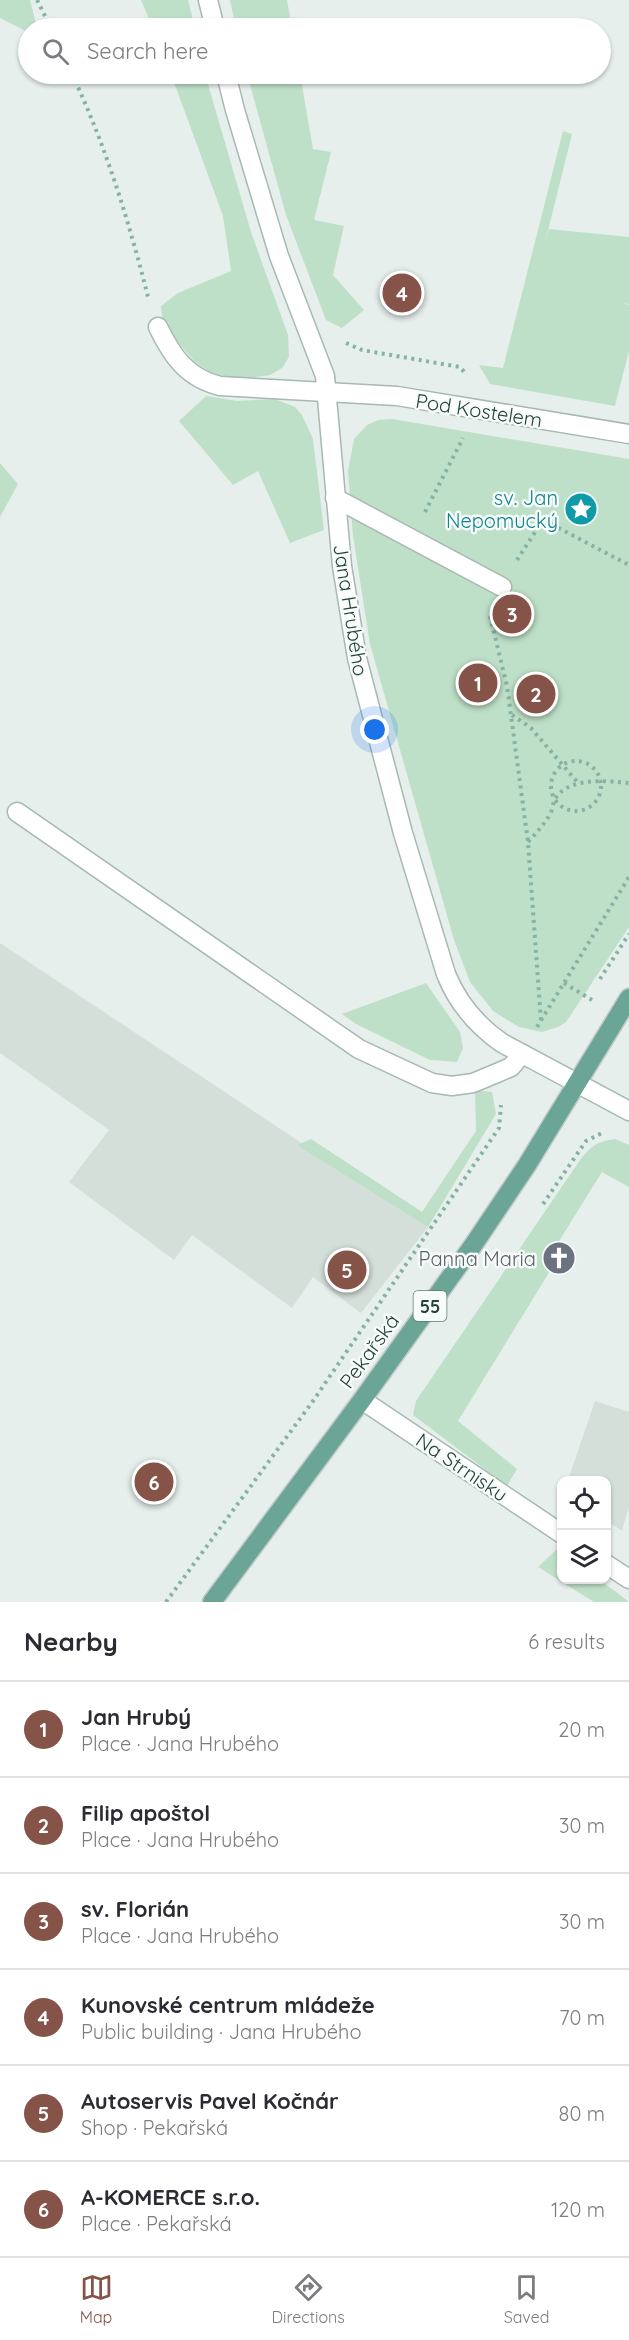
<!DOCTYPE html>
<html lang="en">
<head>
<meta charset="utf-8">
<style>
  body { margin:0; font-family:Quicksand,sans-serif; background:#f2f2f3; color:#2b2b33 }
  .controls { position:absolute; right:18px; bottom:18px; display:grid; overflow:hidden; border-radius:12px; box-shadow:0 2px 4px #0004 }
  .controls button { width:54px; height:54px; display:grid; place-items:center; padding:0; border:0; border-bottom:2px solid #e1e1e2; background:#fff; color:#2b2b33; font:30px sans-serif }
  .you { position:absolute; left:375px; top:730px; width:21px; height:21px; margin:-15px; border:4px solid #fff; border-radius:50%; background:#1a73e8; box-shadow:0 0 0 9px #1a73e833 }
  .badge { display:grid; place-items:center; width:39px; height:39px; border-radius:50%; background:#855347; color:#fff; font-size:20px; font-weight:700 }
  .pin { position:absolute; translate:-50% -50%; border:3px solid #fff; box-shadow:0 2px 6px #0006 }
  .list { margin:0; padding:0; list-style:none }
  h2 { display:flex; justify-content:space-between; align-items:center; height:78px; margin:0; padding:0 24px; font-size:26px }
  h2 small { font-size:20px; font-weight:400; color:#7c7c81 }
  .list li { display:grid; grid-template-columns:39px 1fr auto; gap:18px; align-items:center; box-sizing:border-box; height:96px; padding:0 24px; border-top:2px solid #e1e1e2 }
  .list b { display:block; font-size:22px; white-space:nowrap }
  .list p { margin:0; font-size:20px; white-space:nowrap; color:#7c7c81 }
  .list em { font-size:20px; font-style:normal; color:#7c7c81 }
  .icon { flex:none; width:33px; height:33px; fill:none; stroke:currentColor; stroke-width:2; stroke-linecap:round; stroke-linejoin:round }
  .map { position:relative; flex:none; width:629px; height:1602px; overflow:hidden }
  .search { position:absolute; background:#fff; box-shadow:0 2px 4px #0004; left:18px; right:18px; top:18px; height:66px; display:flex; align-items:center; gap:15px; box-sizing:border-box; padding:0 21px; border-radius:33px; color:#7c7c81; font-size:22px }
  .sheet { height:654px; background:#fff }
  nav { display:flex; justify-content:space-around; align-items:center; box-sizing:border-box; height:84px; border-top:2px solid #e1e1e2; background:#fff; font-size:16px; color:#7c7c81 }
  nav a { display:grid; justify-items:center; gap:3px }
  nav .on { color:#855347 }
  .map>svg:first-child { display:block }
  .built { fill:#d4dfda }
  .green { fill:#bfe0c8 }
  .lines { fill:none; stroke-linecap:round; stroke-linejoin:round }
  .minor-casing { stroke:#a8b8b2; stroke-width:21 }
  .major-casing { stroke:#c2cac8; stroke-width:21 }
  .path { stroke:#86b3a5; stroke-width:4; stroke-dasharray:3 4.5; stroke-linecap:butt }
  .minor { stroke:#fff; stroke-width:18 }
  .major { stroke:#6aa596; stroke-width:18 }
  .labels { text-anchor:middle; dominant-baseline:central; stroke-width:5; stroke-linejoin:round; paint-order:stroke }
  .shield { fill:#f7fbf9; stroke:#637a73; stroke-width:1.5 }
  .shield-label { font-size:18px; font-weight:bold; fill:#24423a }
  .street-label { font-size:20px; fill:#24423a; stroke:#f7fbf9 }
  .culture-label { font-size:20px; fill:#0d838f; stroke:#f7fbf9; text-anchor:end }
  .worship-label { font-size:20px; fill:#5b616d; stroke:#f7fbf9; text-anchor:end }
</style>
</head>
<body>
<div class="map">
<svg width="629" height="1602" viewBox="0 0 629 1602">
  <rect width="100%" height="100%" fill="#e6efeb"/>
  <g class="built">
    <polygon points="0,943 428,1227 361,1313 313,1277 292,1308 192,1235 174,1260 69,1182 109,1130 0,1053"/>
    <polygon points="595,1401 629,1412 629,1507 622,1531 607,1521 606,1480 568,1480"/>
  </g>
  <g class="green">
    <polygon points="0,0 30,0 37,28 28,28 28,32 0,18"/>
    <polygon points="141,0 188,0 195,28 153,28"/>
    <polygon points="230,0 287,0 292,28 236,28"/>
    <polygon points="171,74 205,74 251,232 288,335 289,357 282,368 270,375 251,378 231,378 210,372 195,362 163,325 161,306 178,293 231,271 223,216"/>
    <polygon points="247,74 300,74 313,149 331,152 314,220 344,226 333,275 364,310 342,328 326,320 286,215"/>
    <polygon points="563,131 572,134 545,243 549,229 629,237 629,304 621,302 629,305 629,351 615,406 490,384 479,365 503,368"/>
    <polygon points="206,396 237,401 275,399 295,407 302,415 313,439 324,530 290,543 258,471 233,485 179,421"/>
    <polygon points="392,419 629,459 629,927 566,1022 558,1027 542,1032 519,1027 493,1011 470,982 454,940 370,644 353,536 348,471 354,439 367,425 378,420"/>
    <polygon points="0,463 18,484 0,517"/>
    <polygon points="426,983 460,1032 463,1048 457,1062 430,1060 356,1024 342,1014"/>
    <polygon points="475,1090 492,1092 496,1114 428,1227 297,1145 311,1139 422,1212 476,1131"/>
    <path d="M615 1139 629 1145V1187L602 1172 546 1262 553 1266 458 1421 517 1469 507 1486 413 1415 416 1401 580 1160C591 1146 598 1141 615 1139Z"/>
    <polygon points="557,1549 561,1553 562,1580 600,1580 629,1602 594,1602 538,1567"/>
  </g>
  <g class="lines">
    <g class="minor-casing">
      <g id="minor">
        <polyline points="208,0 215,28"/>
        <path d="M226 74 235 110 279 256 325 376 342 566 357 658 403 833 446 974C458 1004 476 1025 502 1043L629 1111"/>
        <path d="M158 327C172 356 187 378 220 386L397 396 629 434"/>
        <polyline points="335,498 502,587"/>
        <polyline points="17,812 359,1049 432,1083 452,1086 473,1083 497,1073 511,1067 522,1054"/>
        <polyline points="362,1400 562,1534"/>
        <polyline points="606,1564 629,1579"/>
      </g>
    </g>
    <g class="major-casing">
      <polyline id="major" points="212,1602 362,1400 474,1244 527,1165 629,998"/>
    </g>
    <g class="path">
      <polyline points="37,0 51,28"/>
      <path d="M72 74C105 144 129 221 148 297"/>
      <polyline points="346,343 362,350 460,367 467,375"/>
      <polyline points="425,512 463,438"/>
      <polyline points="517,560 537,529 551,524 629,565"/>
      <polyline points="490,616 507,686 528,842 541,1021"/>
      <polyline points="512,715 531,728 578,783"/>
      <circle cx="576" cy="786" r="25"/>
      <path d="M528 842C537 832 545 824 551 812 553 808 553 802 555 799 569 776 608 781 629 783"/>
      <polyline points="600,979 629,934"/>
      <polyline points="564,983 592,1000"/>
      <polyline points="537,1027 629,877"/>
      <polyline points="543,1204 586,1141 602,1133"/>
      <polyline points="166,1602 313,1401 499,1128 501,1105"/>
    </g>
    <use href="#minor" class="minor"/>
    <use href="#major" class="major"/>
  </g>
  <defs>
    <g id="sight-disc" transform="scale(1.725)"><circle r="9.5" fill="#0f9aa8" stroke="#f7fbf9"/><path d="M0-6L1.8-2.2L6-1.7L2.9 1.2L3.7 5.4L0 3.3L-3.7 5.4L-2.9 1.2L-6-1.7L-1.8-2.2Z" fill="#fff"/></g>
    <g id="church-disc" transform="scale(1.725)"><circle r="9.5" fill="#6b7280" stroke="#f7fbf9"/><path d="M-1.2-6h2.4v3.5h3.3v2.4h-3.3V6h-2.4V-.1h-3.3v-2.4h3.3Z" fill="#fff"/></g>
  </defs>
  <g fill-rule="evenodd">
    <use href="#sight-disc" x="581" y="509"/>
    <use href="#church-disc" x="559" y="1258"/>
  </g>
  <g class="labels">
    <rect class="shield" x="413.5" y="1291" width="33" height="30" rx="4.5"/>
    <g class="shield-label">
      <text x="430" y="1306">55</text>
    </g>
    <g class="street-label">
      <text transform="translate(479 410) rotate(9)">Pod Kostelem</text>
      <text transform="translate(351 610) rotate(81)">Jana Hrubého</text>
      <text transform="translate(369 1351) rotate(-54)">Pekařská</text>
      <text transform="translate(462 1467) rotate(34)">Na Strnisku</text>
    </g>
    <g class="culture-label">
      <text x="558" y="497">sv. Jan<tspan x="558" dy="23">Nepomucký</tspan></text>
    </g>
    <g class="worship-label">
      <text x="536" y="1258">Panna Maria</text>
    </g>
  </g>
</svg>
<div class="controls">
<button><svg class="icon" aria-label="locate" viewBox="0 0 24 24"><circle cx="12" cy="12" r="6"/><path d="M12 2v4M12 18v4M2 12h4M18 12h4"/></svg></button>
<button><svg class="icon" aria-label="layers" viewBox="0 0 24 24"><path d="M12 4l9 5-9 5-9-5zM3 14l9 5 9-5"/></svg></button>
</div>
<div class="you"></div>
<div class="pin badge" style="left:478px;top:683px">1</div>
<div class="pin badge" style="left:536px;top:694px">2</div>
<div class="pin badge" style="left:512px;top:614px">3</div>
<div class="pin badge" style="left:402px;top:293px">4</div>
<div class="pin badge" style="left:347px;top:1270px">5</div>
<div class="pin badge" style="left:154px;top:1482px">6</div>
<div class="search"><svg class="icon" aria-label="search" viewBox="0 0 24 24"><circle cx="10" cy="10" r="6"/><path d="M15 15l6 6"/></svg>Search here</div>
</div>
<section class="sheet">
<h2>Nearby<small>6 results</small></h2>
<ul class="list">
<li><span class="badge">1</span><div><b>Jan Hrubý</b><p>Place · Jana Hrubého</p></div><em>20 m</em></li>
<li><span class="badge">2</span><div><b>Filip apoštol</b><p>Place · Jana Hrubého</p></div><em>30 m</em></li>
<li><span class="badge">3</span><div><b>sv. Florián</b><p>Place · Jana Hrubého</p></div><em>30 m</em></li>
<li><span class="badge">4</span><div><b>Kunovské centrum mládeže</b><p>Public building · Jana Hrubého</p></div><em>70 m</em></li>
<li><span class="badge">5</span><div><b>Autoservis Pavel Kočnár</b><p>Shop · Pekařská</p></div><em>80 m</em></li>
<li><span class="badge">6</span><div><b>A-KOMERCE s.r.o.</b><p>Place · Pekařská</p></div><em>120 m</em></li>
</ul>
</section>
<nav>
<a class="on"><svg class="icon" aria-label="map" viewBox="0 0 24 24"><path d="M3 6l6-2 6 2 6-2v14l-6 2-6-2-6 2zM9 4v14M15 6v14"/></svg>Map</a>
<a><svg class="icon" aria-label="directions" viewBox="0 0 24 24"><path d="M12 3l9 9-9 9-9-9zM9 14v-3h6M13 9l2 2-2 2"/></svg>Directions</a>
<a><svg class="icon" aria-label="saved" viewBox="0 0 24 24"><path d="M7 4h10v16l-5-4-5 4z"/></svg>Saved</a>
</nav>
</body>
</html>
